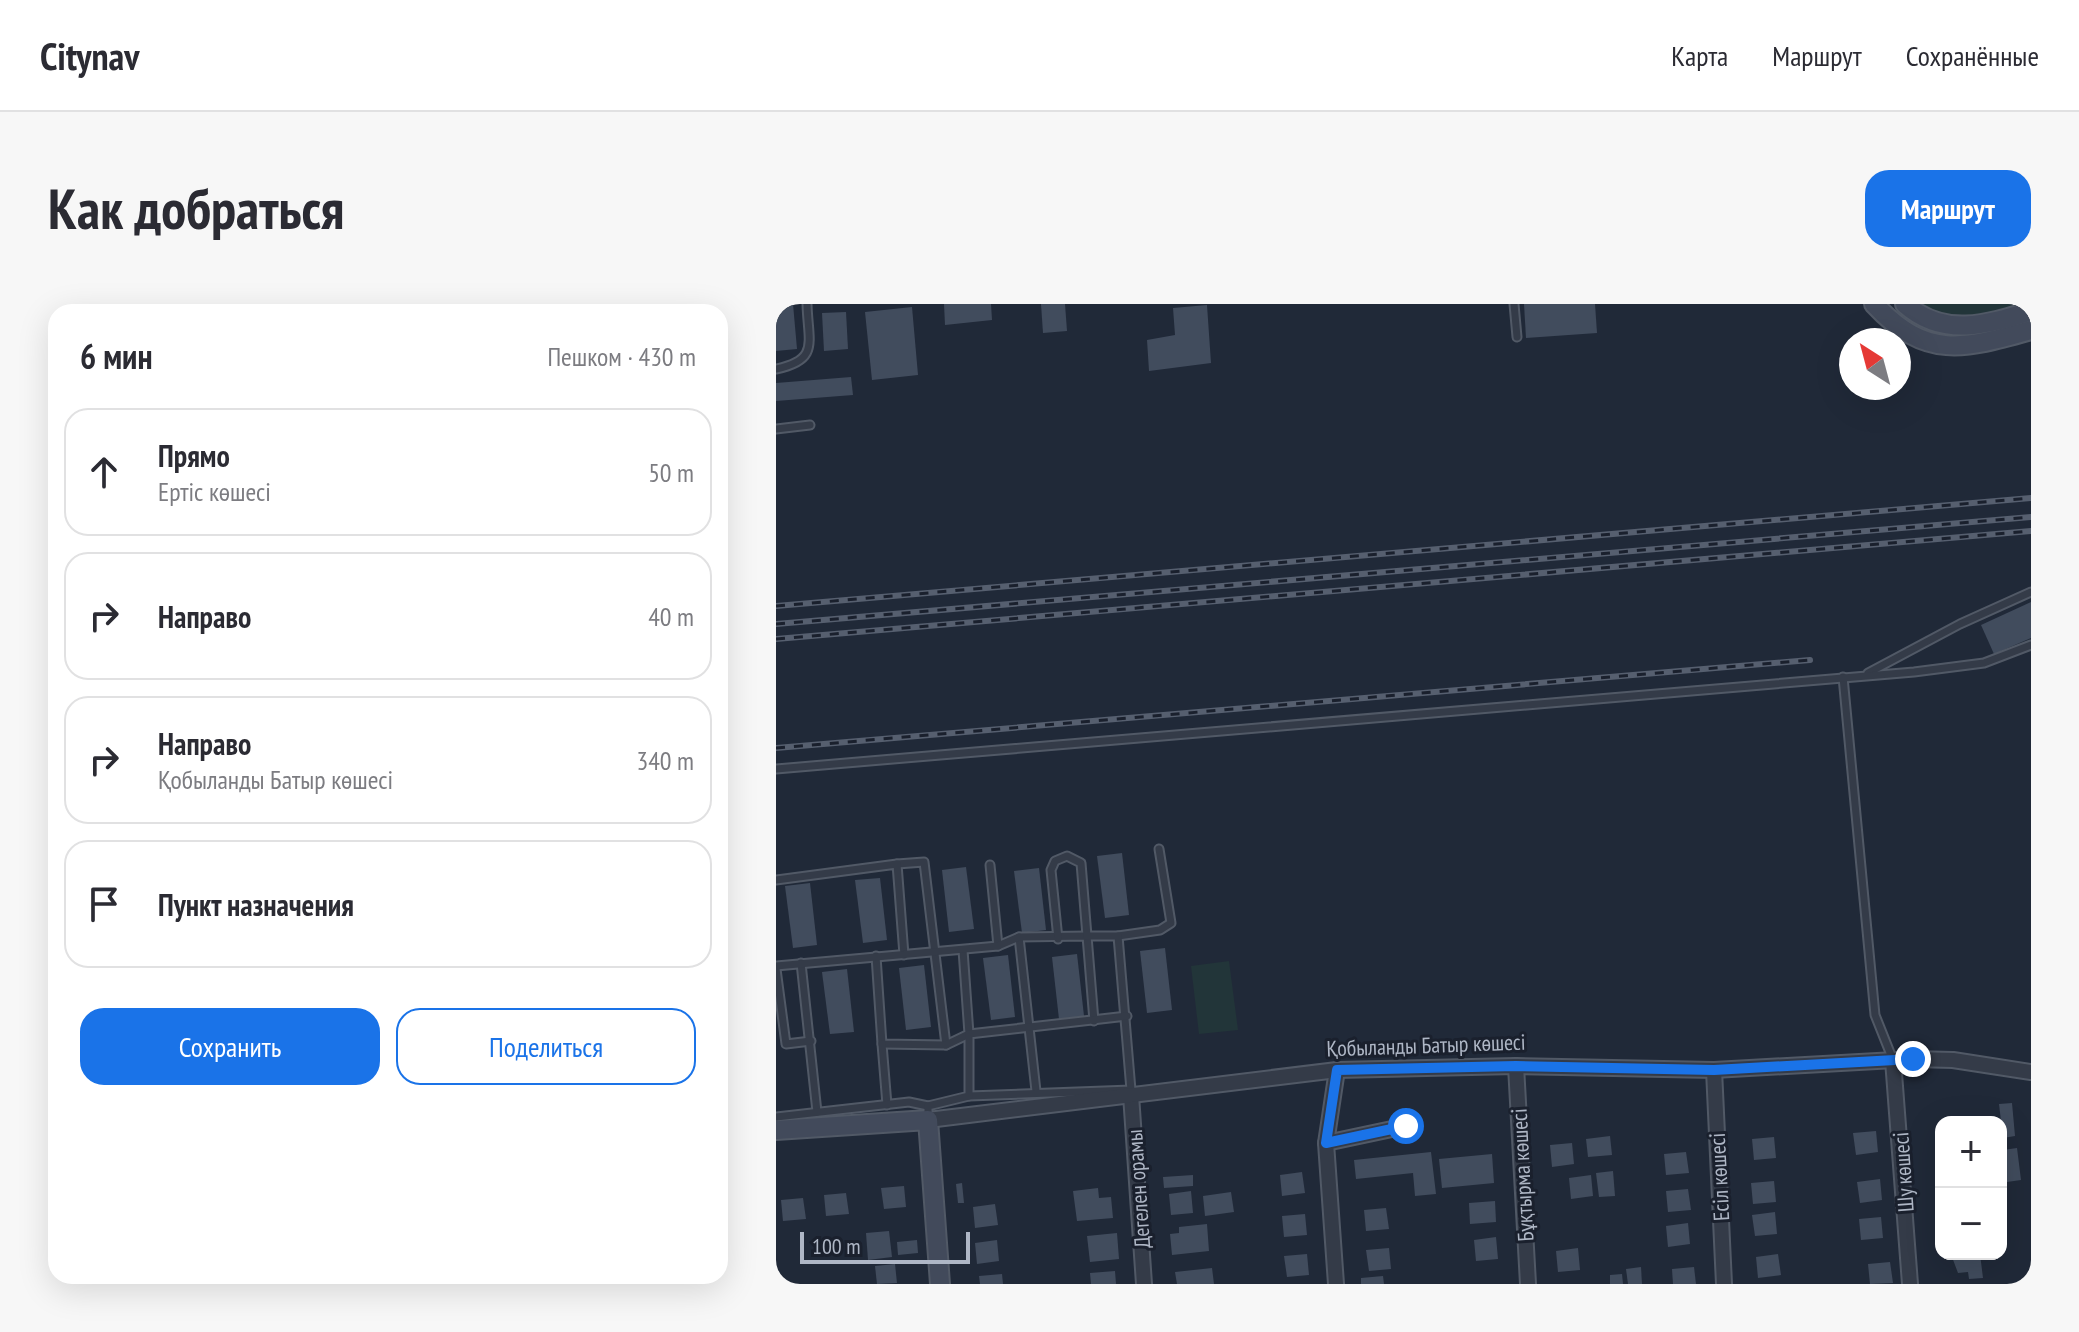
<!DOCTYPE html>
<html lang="ru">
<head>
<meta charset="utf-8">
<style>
  body { margin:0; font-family:"PT Sans Narrow",sans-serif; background:#f7f7f7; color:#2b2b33 }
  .controls { position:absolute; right:24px; bottom:24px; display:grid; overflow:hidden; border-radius:16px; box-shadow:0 8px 32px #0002 }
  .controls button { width:72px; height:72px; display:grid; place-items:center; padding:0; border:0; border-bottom:2px solid #e1e1e2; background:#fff; color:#2b2b33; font:40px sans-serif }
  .compass { position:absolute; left:1063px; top:24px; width:72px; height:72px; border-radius:50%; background:#fff; box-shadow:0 8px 32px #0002; rotate:324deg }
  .scale { position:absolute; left:24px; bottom:20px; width:170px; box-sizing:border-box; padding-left:8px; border:4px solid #aeb6c5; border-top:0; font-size:22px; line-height:28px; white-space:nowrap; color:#aeb6c5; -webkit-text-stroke:6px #1a202d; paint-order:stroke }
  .stop { position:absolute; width:24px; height:24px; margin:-18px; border:6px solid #1a73e8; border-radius:50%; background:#fff }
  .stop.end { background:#1a73e8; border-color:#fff; box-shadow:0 2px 8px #0008 }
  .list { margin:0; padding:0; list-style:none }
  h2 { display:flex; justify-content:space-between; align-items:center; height:104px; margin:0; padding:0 32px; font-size:34px }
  h2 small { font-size:26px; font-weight:400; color:#7c7c81 }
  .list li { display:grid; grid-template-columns:52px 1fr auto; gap:24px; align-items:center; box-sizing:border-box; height:128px; margin:0 16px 16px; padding:0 16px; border:2px solid #e1e1e2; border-radius:24px }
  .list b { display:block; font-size:30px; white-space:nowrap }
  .list p { margin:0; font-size:26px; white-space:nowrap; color:#7c7c81 }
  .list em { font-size:26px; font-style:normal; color:#7c7c81 }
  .actions { display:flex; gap:16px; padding:24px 32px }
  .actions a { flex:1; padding:18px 0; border:2px solid #1a73e8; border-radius:24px; text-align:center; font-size:28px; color:#1a73e8 }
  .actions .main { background:#1a73e8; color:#fff }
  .icon { flex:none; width:44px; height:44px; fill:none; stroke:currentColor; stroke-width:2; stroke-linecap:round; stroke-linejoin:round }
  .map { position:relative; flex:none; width:1255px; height:980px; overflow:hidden; border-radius:24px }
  header { display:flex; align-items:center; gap:48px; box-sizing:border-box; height:112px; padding:0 40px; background:#fff; border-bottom:2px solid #e1e1e2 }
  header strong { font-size:38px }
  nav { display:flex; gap:44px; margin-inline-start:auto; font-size:28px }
  .intro { display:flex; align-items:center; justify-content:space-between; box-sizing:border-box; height:192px; padding:0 48px }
  h1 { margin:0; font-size:56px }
  .button { padding:20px 36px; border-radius:24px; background:#1a73e8; color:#fff; font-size:28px; font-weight:700 }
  main { display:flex; gap:48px; padding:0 48px }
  aside { flex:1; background:#fff; border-radius:24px; box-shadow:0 8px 32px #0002 }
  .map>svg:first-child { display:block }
  .green { fill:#223539 }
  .building { fill:#414c5d }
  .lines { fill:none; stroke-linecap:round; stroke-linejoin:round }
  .lane-casing { stroke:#515966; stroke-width:11 }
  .street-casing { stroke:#515966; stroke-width:18 }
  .secondary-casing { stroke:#515966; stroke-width:22 }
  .lane { stroke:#343b48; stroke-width:7 }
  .street { stroke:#343b48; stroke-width:14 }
  .secondary { stroke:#424a5b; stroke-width:18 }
  .rail-casing { stroke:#565f6f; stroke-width:6 }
  .rail { stroke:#1a202d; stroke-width:3; stroke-dasharray:9; stroke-linecap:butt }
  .route { stroke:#1a73e8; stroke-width:10 }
  .labels { text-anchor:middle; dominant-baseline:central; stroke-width:6; stroke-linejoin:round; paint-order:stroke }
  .street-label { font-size:22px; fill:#aeb6c5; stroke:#1a202d }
</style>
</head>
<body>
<header>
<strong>Citynav</strong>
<nav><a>Карта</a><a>Маршрут</a><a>Сохранённые</a></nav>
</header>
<div class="intro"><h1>Как добраться</h1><a class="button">Маршрут</a></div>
<main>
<aside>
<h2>6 мин<small>Пешком · 430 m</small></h2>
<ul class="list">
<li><svg class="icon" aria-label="ahead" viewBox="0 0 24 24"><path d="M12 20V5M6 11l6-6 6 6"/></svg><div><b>Прямо</b><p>Ертіс көшесі</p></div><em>50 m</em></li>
<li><svg class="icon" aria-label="right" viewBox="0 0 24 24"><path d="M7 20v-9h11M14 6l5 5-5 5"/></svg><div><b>Направо</b></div><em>40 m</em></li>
<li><svg class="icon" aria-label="right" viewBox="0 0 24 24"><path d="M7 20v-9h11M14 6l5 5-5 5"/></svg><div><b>Направо</b><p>Қобыланды Батыр көшесі</p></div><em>340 m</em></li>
<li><svg class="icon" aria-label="arrive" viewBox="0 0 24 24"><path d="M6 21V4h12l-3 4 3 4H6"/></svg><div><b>Пункт назначения</b></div></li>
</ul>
<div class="actions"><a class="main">Сохранить</a><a>Поделиться</a></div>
</aside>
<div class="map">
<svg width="1255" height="980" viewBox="0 0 1255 980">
  <rect width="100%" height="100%" fill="#202938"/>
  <g class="green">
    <path d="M1142 0H1247C1209 12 1179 21 1142 0Z"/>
    <polygon points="453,657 462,726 423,730 415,662"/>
  </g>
  <g class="building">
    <polygon points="0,0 17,0 21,45 0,47"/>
    <polygon points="168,0 215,0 216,16 169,21"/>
    <polygon points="265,0 289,0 291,27 267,29"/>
    <polygon points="748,0 819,0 821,29 750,34"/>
    <polygon points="431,1 435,59 373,67 371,36 399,31 397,4"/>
    <polygon points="136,3 142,71 96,76 89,8"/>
    <polygon points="70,8 72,45 48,47 46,9"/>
    <polygon points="75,73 77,91 0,97 0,79"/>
    <polygon points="1255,298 1255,334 1218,350 1205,321"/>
    <polygon points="346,549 353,611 329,614 321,552"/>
    <polygon points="190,563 198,625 173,628 166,566"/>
    <polygon points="263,564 270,626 246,629 238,567"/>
    <polygon points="104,574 111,636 87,639 79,576"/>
    <polygon points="34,579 41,641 17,644 9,582"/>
    <polygon points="389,644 396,706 371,709 364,647"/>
    <polygon points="301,650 308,712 283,715 276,653"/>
    <polygon points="232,651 239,713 215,716 207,654"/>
    <polygon points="148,661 155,723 130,726 123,664"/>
    <polygon points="71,665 78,728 54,730 46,668"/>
    <polygon points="1236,799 1239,832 1227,834 1223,800"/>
    <polygon points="1100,827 1102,848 1080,851 1077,829"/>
    <polygon points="834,832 836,851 812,853 810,835"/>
    <polygon points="998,833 1000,854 978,856 976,835"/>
    <polygon points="796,839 798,860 776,863 774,841"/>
    <polygon points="1241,844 1245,876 1231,878 1227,846"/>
    <polygon points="655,848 660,890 639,892 637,869 580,875 578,856"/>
    <polygon points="910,848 913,869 890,871 888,850"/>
    <polygon points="716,850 718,879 666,884 663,855"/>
    <polygon points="837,867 839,892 823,893 820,869"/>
    <polygon points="526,868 529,889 506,892 504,871"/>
    <polygon points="417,871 417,882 388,884 387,873"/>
    <polygon points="815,871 817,892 795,895 793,874"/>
    <polygon points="1104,875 1106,896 1084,899 1081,878"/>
    <polygon points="998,877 1000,898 977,900 975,879"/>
    <polygon points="186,879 188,899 182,899 180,880"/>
    <polygon points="128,882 130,903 108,905 105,884"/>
    <polygon points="322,884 323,894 335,893 337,914 301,917 297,887"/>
    <polygon points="912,885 915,906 892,908 890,887"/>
    <polygon points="415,887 417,909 395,911 393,890"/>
    <polygon points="455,888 458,908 429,912 427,892"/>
    <polygon points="70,889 73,910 50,912 48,891"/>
    <polygon points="27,894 30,915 7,917 5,896"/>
    <polygon points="719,897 720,918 694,920 693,899"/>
    <polygon points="219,900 222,921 199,924 197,903"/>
    <polygon points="610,904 613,925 590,927 588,906"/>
    <polygon points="999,908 1001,930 979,932 976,911"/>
    <polygon points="529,910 531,931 508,933 506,912"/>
    <polygon points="1105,913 1107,934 1085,936 1083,915"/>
    <polygon points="912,919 914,940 892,943 890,922"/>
    <polygon points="431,920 433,947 396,951 394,930 403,929 403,923"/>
    <polygon points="113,927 116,953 92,956 90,929"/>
    <polygon points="341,929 343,955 314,958 311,932"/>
    <polygon points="720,933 722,955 700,957 698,936"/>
    <polygon points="141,936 142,949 122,951 121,938"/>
    <polygon points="221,936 223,957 201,960 199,939"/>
    <polygon points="613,944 615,965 593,967 590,946"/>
    <polygon points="802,944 804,966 782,968 780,947"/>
    <polygon points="531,950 533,971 511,973 508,952"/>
    <polygon points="1002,950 1005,971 982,974 980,953"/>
    <polygon points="1180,950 1204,950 1207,974 1193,975 1192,968 1182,969 1176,953"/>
    <polygon points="1114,958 1117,979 1094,980 1092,960"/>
    <polygon points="119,960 121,979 101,980 99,962"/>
    <polygon points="865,963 866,980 852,980 850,965"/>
    <polygon points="918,963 920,980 897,980 896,965"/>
    <polygon points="436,964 438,980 401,980 399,968"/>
    <polygon points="339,967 340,980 315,980 314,969"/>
    <polygon points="226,970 227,980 204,980 203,972"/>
    <polygon points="846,970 847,980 834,980 834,971"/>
    <polygon points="607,972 608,980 585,980 585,974"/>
  </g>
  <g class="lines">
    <g class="lane-casing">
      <g id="lane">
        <polyline points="738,0 741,33"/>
        <path d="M0 65C44 56 32 38 31 0"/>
        <polyline points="0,125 34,121"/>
        <polyline points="1092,369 1184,320 1255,288"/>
        <polyline points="1067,373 1099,711 1117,756"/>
        <polyline points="0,465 1138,368 1208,359 1255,341"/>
        <polyline points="121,560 148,558 170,741"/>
        <polyline points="214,561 222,642"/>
        <polyline points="0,576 121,560 128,651"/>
        <polyline points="342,632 384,626 395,619 383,545"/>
        <polyline points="243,633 260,787"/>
        <polyline points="100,652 106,740 170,741 193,730 187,646"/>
        <polyline points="25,659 41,808"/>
        <polyline points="0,662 222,642 243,633 311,632 318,717"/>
        <polyline points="0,665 10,740 35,737"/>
        <polyline points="106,740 111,801"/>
        <polyline points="193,792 355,786 342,632 311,632 305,559 291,552 279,557 275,566 282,635"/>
        <polyline points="0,813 133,798 152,802"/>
        <polyline points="152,814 152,802 193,792 193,730 351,712"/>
      </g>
    </g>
    <g class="street-casing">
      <g id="street">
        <polyline points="1117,756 1134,980"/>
        <polyline points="740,762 752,980"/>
        <polyline points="938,766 948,980"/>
        <polyline points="355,791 368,980"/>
        <polyline points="152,816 561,766 740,762 938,766 1137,755 1177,756 1255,768"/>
        <polyline points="550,839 561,766"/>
        <polyline points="560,980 550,839 630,822"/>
      </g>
    </g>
    <g class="secondary-casing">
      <g id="secondary">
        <path d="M1098 0C1150 56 1188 45 1255 26"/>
        <path d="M1129 0C1167 34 1211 21 1255 7"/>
        <polyline points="0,826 152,816 164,980"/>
      </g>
    </g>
    <use href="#lane" class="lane"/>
    <use href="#street" class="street"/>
    <use href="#secondary" class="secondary"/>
    <g class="rail-casing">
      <g id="rail">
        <polyline points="0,302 1255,194"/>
        <polyline points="0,320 1255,213"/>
        <polyline points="0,335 1255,227"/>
        <polyline points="0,444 1034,356"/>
      </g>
    </g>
    <use href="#rail" class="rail"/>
  </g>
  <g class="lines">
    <polyline class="route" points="630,822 550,839 561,766 740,762 938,766 1137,755"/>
  </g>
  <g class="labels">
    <g class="street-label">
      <text transform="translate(650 741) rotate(-2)">Қобыланды Батыр көшесі</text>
      <text transform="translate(1127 868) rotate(-94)">Шу көшесі</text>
      <text transform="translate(746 871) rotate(-93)">Бұқтырма көшесі</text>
      <text transform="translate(943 873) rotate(-93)">Есіл көшесі</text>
      <text transform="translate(362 885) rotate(-94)">Дегелен орамы</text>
    </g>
  </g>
</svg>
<div class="controls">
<button>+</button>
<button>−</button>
</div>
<svg class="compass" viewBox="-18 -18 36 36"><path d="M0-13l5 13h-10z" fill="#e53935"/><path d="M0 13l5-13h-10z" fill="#7c7c81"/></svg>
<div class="scale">100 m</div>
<div class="stop" style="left:630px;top:822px"></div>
<div class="stop end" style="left:1137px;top:755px"></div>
</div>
</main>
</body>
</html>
